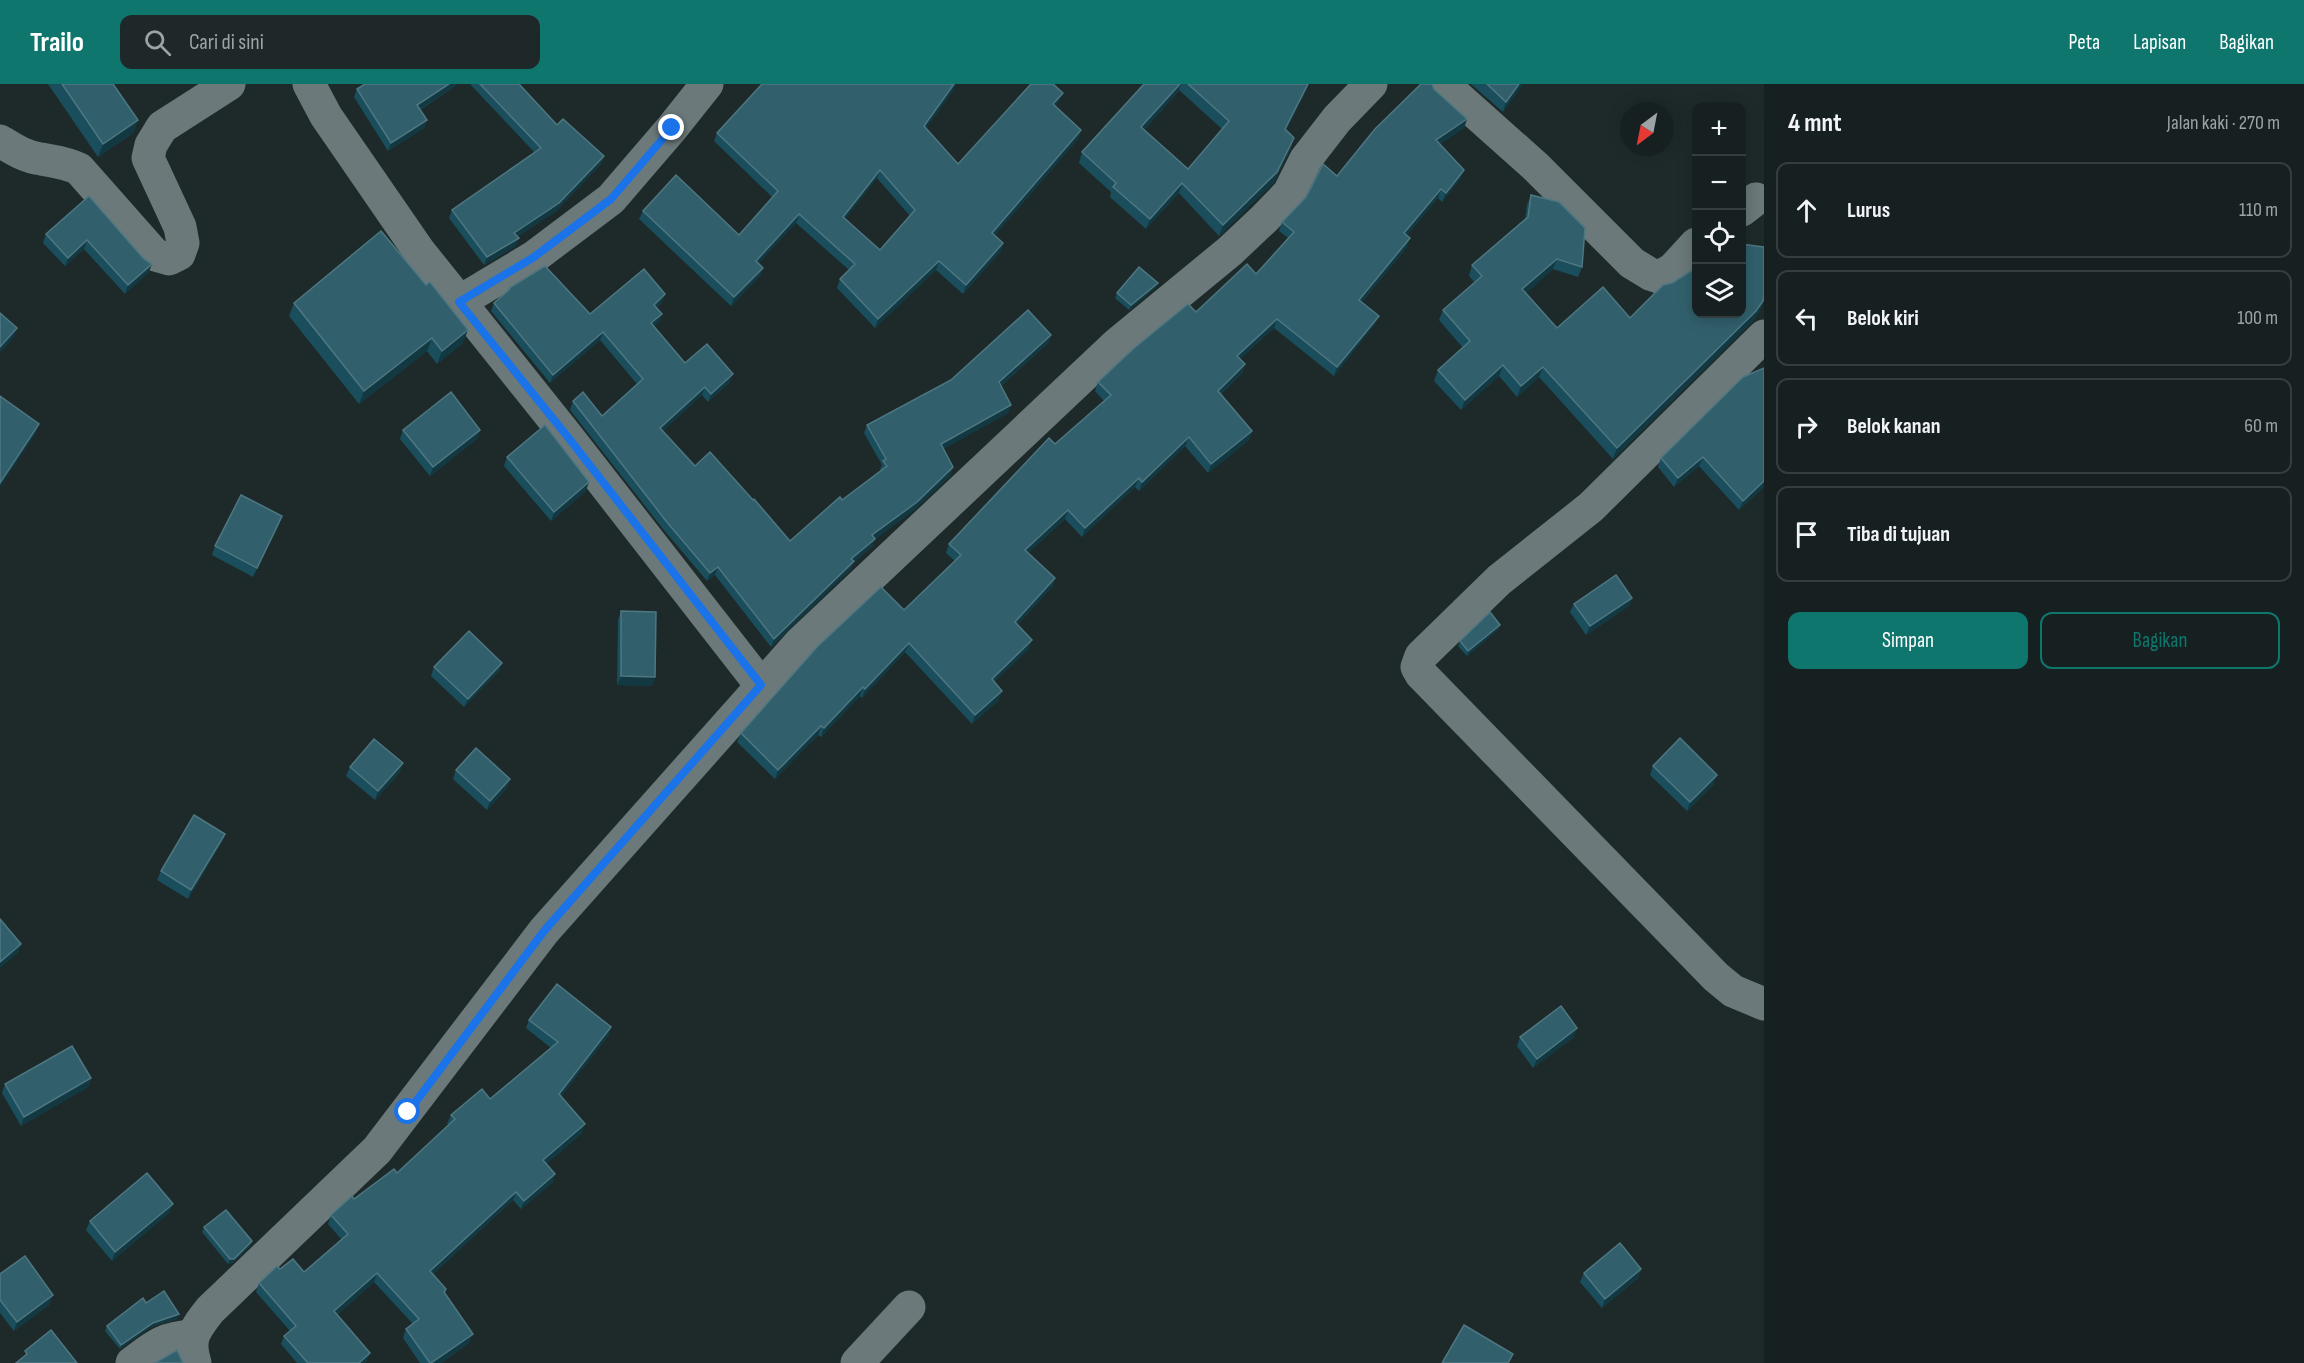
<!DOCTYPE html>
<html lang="id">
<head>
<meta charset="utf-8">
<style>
  body { margin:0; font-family:"Sofia Sans Condensed",sans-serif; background:#1f2829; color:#f1f3f6 }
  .controls { position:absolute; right:18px; top:18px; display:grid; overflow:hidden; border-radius:12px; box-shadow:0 3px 15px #0003 }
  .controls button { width:54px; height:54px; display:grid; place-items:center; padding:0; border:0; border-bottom:2px solid #353e3e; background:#162020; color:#f1f3f6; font:30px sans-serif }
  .compass { position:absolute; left:1620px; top:18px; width:54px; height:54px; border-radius:50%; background:#162020; box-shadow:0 3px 15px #0003; rotate:212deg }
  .stop { position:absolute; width:18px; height:18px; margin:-14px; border:4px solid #1a73e8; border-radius:50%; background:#fff }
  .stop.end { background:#1a73e8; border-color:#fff; box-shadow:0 2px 6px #0008 }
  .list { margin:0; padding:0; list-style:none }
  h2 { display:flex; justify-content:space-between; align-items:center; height:78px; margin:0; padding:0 24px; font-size:26px }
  h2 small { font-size:20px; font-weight:400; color:#9ea3a5 }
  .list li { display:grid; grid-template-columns:39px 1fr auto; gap:18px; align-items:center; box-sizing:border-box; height:96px; margin:0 12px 12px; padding:0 12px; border:2px solid #353e3e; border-radius:12px }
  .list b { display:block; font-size:22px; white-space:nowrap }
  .list em { font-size:20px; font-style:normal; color:#9ea3a5 }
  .actions { display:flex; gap:12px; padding:18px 24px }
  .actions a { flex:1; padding:14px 0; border:2px solid #0f766e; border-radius:12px; text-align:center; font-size:21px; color:#0f766e }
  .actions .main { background:#0f766e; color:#fff }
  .icon { flex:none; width:33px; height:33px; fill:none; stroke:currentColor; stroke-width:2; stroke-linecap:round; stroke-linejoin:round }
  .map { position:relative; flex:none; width:1764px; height:1279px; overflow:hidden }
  header { display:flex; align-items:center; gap:36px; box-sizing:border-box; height:84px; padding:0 30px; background:#0f766e; color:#fff }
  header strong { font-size:28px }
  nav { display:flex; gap:33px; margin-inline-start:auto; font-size:21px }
  .search { width:420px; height:54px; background:#1f2829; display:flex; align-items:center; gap:15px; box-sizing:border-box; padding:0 21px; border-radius:12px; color:#9ea3a5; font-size:22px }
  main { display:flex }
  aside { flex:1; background:#162020 }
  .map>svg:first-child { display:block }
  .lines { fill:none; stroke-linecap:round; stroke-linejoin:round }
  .minor { stroke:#6b797a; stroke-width:33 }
  .wall { fill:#1a4e5c; fill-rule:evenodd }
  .shaded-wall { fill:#123841 }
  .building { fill:#31606c; stroke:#4e7782; stroke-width:1.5; fill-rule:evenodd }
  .route { stroke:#1a73e8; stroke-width:8 }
</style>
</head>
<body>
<header>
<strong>Trailo</strong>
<div class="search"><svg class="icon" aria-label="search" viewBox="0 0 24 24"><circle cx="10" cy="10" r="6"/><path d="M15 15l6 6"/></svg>Cari di sini</div>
<nav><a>Peta</a><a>Lapisan</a><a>Bagikan</a></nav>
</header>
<main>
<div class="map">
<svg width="1764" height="1279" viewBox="0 0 1764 1279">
  <rect width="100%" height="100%" fill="#1e2a2a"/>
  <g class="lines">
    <g class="minor">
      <polyline points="309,0 326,32 419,167 567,352 761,601"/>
      <polyline points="1443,0 1535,82 1632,179 1650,190 1659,193 1673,185 1696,160"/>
      <path d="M0 57C13 65 25 73 41 75 56 78 64 78 79 85L155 171 169 175 179 170 183 159 180 143 148 74 151 61 162 43 229 0"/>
      <polyline points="1742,126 1756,115"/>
      <polyline points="459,218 534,173 611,115 672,44 707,0"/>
      <polyline points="1764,252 1591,423 1499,496 1421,572 1417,583 1421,590 1716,893 1733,907 1764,920"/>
      <path d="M132 1279C156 1261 163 1254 193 1252"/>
      <path d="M195 1279C187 1255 195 1245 210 1226L377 1066 544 847 800 559 1117 260 1230 167 1265 134 1289 109 1306 75 1337 35 1371 0"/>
      <polyline points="857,1279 909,1223"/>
    </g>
  </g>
  <g class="wall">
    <polygon points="48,0 113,0 138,36 133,49 98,73"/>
    <polygon points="365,0 458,0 420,26 427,36 424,44 388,67 354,13 357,5"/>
    <polygon points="470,0 519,0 557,41 604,72 601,80 556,127 517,153 519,154 516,162 484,181 449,134 452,126 535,69"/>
    <path d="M1144 0H1309L1286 46 1291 64 1274 98 1219 152 1179 109 1146 145 1110 113 1111 108 1079 79 1082 68ZM1179 6 1222 45 1188 85 1144 46 1178 8Z"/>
    <polygon points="1471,0 1522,0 1503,28"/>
    <path d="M954 5 926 44 958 80 1059 17 1055 22 1081 46 1078 55 995 151 1003 159 1000 168 963 210 936 186 875 244 837 204 840 195 849 186 796 139 758 179 763 184 760 192 731 222 639 135 643 127 739 151 773 114 714 57 717 49ZM877 94 910 132 880 166 845 135Z"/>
    <polygon points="1434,5 1467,35 1464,44 1440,60 1464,86 1460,95 1442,118 1438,114 1407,151 1407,163 1362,218 1375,240 1334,292 1274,244 1240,275 1245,280 1242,289 1221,310 1252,347 1249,356 1208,389 1185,362 1139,407 1135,403 1082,453 1065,435 1028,469 1055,494 1052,503 1017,541 1029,565 994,598 999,616 972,640 905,568 862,614 860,612 821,653 818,651 775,695 737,658 741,649 904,526 955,477 946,469 949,460 1055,360 1104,317 1095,307 1098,298 1196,228 1256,190 1288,154 1279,147 1282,138 1337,92"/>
    <polygon points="1531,111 1582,183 1578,193 1553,185 1526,209 1557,244 1763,217 1759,228 1752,238 1613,375 1539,293 1517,313 1499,292 1461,326 1434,297 1438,286 1463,264 1439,236 1443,226 1475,199 1469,192 1472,181 1525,135 1527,121"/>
    <polygon points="89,112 149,188 125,210 84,165 65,182 43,159 46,150"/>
    <polygon points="1156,203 1129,226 1115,214 1117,209"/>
    <polygon points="509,204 590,230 665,210 662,218 656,224 662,230 659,238 654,242 685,279 730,298 708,318 702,311 662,347 695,382 790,457 881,386 880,385 882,381 864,349 867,341 1051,251 1048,259 1001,302 1011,321 1008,329 943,365 953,383 950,392 914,426 874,456 872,463 853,479 851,485 771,563 715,491 707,497 663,445 570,326 573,317 602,332 637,300 600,256 550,299 491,227 494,219 508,207"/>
    <polygon points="294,219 463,259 437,280 427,267 359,320 289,232"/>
    <polygon points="1764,284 1764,403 1739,426 1699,382 1674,403 1658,383 1661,374"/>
    <polygon points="403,346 480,346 477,355 430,392 400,355"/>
    <polygon points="507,373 586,407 551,437 504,382"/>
    <polygon points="282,432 279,441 253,493 212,471 215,462"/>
    <polygon points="1632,514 1629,522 1586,551 1570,528 1574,520"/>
    <polygon points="621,527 652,602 617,601 618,536"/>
    <polygon points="1499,545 1467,572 1458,562 1460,557"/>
    <polygon points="502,579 499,587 464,623 431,592 434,583"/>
    <polygon points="1653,682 1714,700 1687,727 1650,691"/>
    <polygon points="350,683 400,688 375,716 346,692"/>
    <polygon points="456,686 510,695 507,704 487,726 453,695"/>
    <polygon points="225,750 222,758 188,815 157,796 161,787"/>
    <polygon points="529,936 611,943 608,952 561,1012 582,1049 546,1080 555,1090 552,1099 521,1125 513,1116 433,1190 446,1205 445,1210 469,1259 441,1279 420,1279 403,1254 406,1245 413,1240 374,1198 337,1231 370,1269 366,1278 365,1279 297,1279 281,1260 284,1252 290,1247 256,1208 259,1199 280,1185 304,1188 342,1156 328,1140 331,1131 354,1115 397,1089 449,1041 447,1040 451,1031 490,1015 551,964 526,944"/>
    <polygon points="1520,953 1574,953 1533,984 1517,962"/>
    <polygon points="91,994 88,1003 21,1042 2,1009 5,1000"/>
    <polygon points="170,1128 112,1177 86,1146 90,1137"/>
    <polygon points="204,1143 252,1157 250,1162 232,1179 228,1180 202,1148"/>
    <polygon points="1641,1185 1638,1194 1602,1224 1580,1198 1584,1189"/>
    <polygon points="0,1190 50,1220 14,1247 0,1229"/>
    <polygon points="146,1219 177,1235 151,1243 120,1265 105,1247 107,1242"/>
  </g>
  <g class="shaded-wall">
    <polygon points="449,0 458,0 414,29 417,21"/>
    <polygon points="954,0 956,0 954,5 921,51 924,42"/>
    <polygon points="1180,0 1181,0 1178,8 1137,54 1141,43"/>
    <polygon points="1308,0 1309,0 1281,56 1285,45"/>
    <polygon points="1519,0 1522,0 1522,2 1503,28 1506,18"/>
    <polygon points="1063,9 1059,17 1049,28 1053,20"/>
    <polygon points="1467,35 1464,44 1433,65 1436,56"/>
    <polygon points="138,36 133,49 98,73 103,60"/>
    <polygon points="427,36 424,44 388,67 391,59"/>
    <polygon points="1081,46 1078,55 989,158 992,149"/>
    <polygon points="1294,54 1291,64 1274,98 1219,152 1223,141"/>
    <polygon points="604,72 601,80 556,127 511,157 514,149"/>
    <polygon points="880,86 877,94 840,142 843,133"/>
    <polygon points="1464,86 1460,95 1442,118 1446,109"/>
    <polygon points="1182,99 1179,109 1146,145 1150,135"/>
    <polygon points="1441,105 1438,114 1401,158 1404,149"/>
    <polygon points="799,130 796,139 753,186 756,177"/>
    <polygon points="519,154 516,162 484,181 487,173"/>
    <polygon points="1410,154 1407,163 1356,225 1359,216"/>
    <polygon points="87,156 84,165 65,182 68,174"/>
    <polygon points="1003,159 1000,168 963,210 966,201"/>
    <polygon points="1557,175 1553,185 1519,216 1522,205"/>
    <polygon points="939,177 936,186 875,244 878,235"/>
    <polygon points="152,180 149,188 125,210 128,201"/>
    <polygon points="763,184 760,192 731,222 734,213"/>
    <polygon points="1158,199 1156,203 1129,226 1131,221"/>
    <polygon points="665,210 662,218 651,229 654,221"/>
    <polygon points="1763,217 1759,228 1752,238 1613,375 1617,364"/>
    <polygon points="662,230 659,238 648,247 651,239"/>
    <polygon points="1379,232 1375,240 1334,292 1337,283"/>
    <polygon points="1277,235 1274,244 1234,281 1237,272"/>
    <polygon points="17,244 14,253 0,269 0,263"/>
    <polygon points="468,246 463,259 437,280 442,267"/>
    <polygon points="603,248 600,256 550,299 553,291"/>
    <polygon points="1051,251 1048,259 996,306 999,298"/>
    <polygon points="432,254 427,267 359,320 364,307"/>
    <polygon points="1245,280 1242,289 1215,315 1218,307"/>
    <polygon points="1503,281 1499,292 1461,326 1465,316"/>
    <polygon points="1543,283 1539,293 1517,313 1521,302"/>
    <polygon points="733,290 730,298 708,318 711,310"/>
    <polygon points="705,303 702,311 657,353 660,344"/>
    <polygon points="1011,321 1008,329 938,368 941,360"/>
    <polygon points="39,340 36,349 0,403 0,399"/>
    <polygon points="480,346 477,355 430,392 433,383"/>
    <polygon points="1252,347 1249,356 1208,389 1211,380"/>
    <polygon points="1189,353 1185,362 1139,407 1142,398"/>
    <polygon points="1703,373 1699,382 1674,403 1678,394"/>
    <polygon points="953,383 950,392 914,426 874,456 872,463 853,479 851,485 771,563 774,555 851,475 872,451"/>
    <polygon points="1139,394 1135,403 1082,453 1085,444"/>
    <polygon points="1764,397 1764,403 1739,426 1743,417"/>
    <polygon points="589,398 586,407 551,437 554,428"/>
    <polygon points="1068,426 1065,435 1022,475 1025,466"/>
    <polygon points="282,432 279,441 253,493 257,484"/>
    <polygon points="718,483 715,491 707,497 710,489"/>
    <polygon points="1055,494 1052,503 1011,547 1015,538"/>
    <polygon points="1632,514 1629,522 1586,551 1590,542"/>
    <polygon points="1500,541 1499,545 1467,572 1468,567"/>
    <polygon points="1032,556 1029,565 988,604 992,595"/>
    <polygon points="909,559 905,568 862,614 865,605"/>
    <polygon points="502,579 499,587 464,623 468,615"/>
    <polygon points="621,592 655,593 652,602 617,601"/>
    <polygon points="863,603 860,612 821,653 824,644"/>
    <polygon points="1002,607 999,616 972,640 975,631"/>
    <polygon points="821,642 818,651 775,695 778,686"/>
    <polygon points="403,679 400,688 375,716 378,707"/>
    <polygon points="1717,691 1714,700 1687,727 1690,718"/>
    <polygon points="510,695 507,704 487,726 490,717"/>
    <polygon points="225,750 222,758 188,815 191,806"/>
    <polygon points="21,860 18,869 0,884 0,878"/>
    <polygon points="611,943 608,952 556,1019 559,1010"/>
    <polygon points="1577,944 1574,953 1533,984 1537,975"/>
    <polygon points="91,994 88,1003 21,1042 24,1033"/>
    <polygon points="585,1040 582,1049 540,1085 543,1076"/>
    <polygon points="555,1090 552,1099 521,1125 524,1117"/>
    <polygon points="516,1108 513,1116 426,1196 430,1187"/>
    <polygon points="173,1120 170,1128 112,1177 115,1168"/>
    <polygon points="252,1157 250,1162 232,1179 228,1180 230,1175"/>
    <polygon points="1641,1185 1638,1194 1602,1224 1605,1215"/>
    <polygon points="377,1189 374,1198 331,1236 334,1227"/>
    <polygon points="53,1211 50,1220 14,1247 17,1238"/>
    <polygon points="179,1230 177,1235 151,1243 120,1265 121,1261 153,1239"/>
    <polygon points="473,1250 469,1259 441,1279 431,1279"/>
    <polygon points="370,1269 366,1278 365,1279 358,1279"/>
  </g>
  <g class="building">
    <polygon points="62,0 113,0 138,36 103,60"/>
    <polygon points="365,0 449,0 417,21 427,36 391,59 357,5"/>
    <polygon points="480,0 519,0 557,41 563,35 604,72 559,119 514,149 519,154 487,173 452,126 541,64"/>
    <path d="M762 0H954L924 42 958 80 1031 0H1053L1063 9 1053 20 1081 46 992 149 1003 159 966 201 939 177 878 235 840 195 855 180 799 130 756 177 763 184 734 213 643 127 676 91 739 151 778 107 717 49ZM880 86 915 126 880 166 843 133Z"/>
    <polygon points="1144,0 1180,0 1141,43 1188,85 1229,37 1188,0 1308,0 1285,45 1294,54 1277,88 1223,141 1182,99 1150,135 1113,103 1116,99 1082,68"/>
    <polygon points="1421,0 1432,0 1434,5 1467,35 1436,56 1464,86 1446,109 1441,105 1404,149 1410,154 1359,216 1379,232 1337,283 1277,235 1237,272 1245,280 1218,307 1252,347 1211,380 1189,353 1142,398 1139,394 1085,444 1068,426 1025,466 1055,494 1015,538 1032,556 992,595 1002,607 975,631 909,559 865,605 863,603 824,644 821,642 778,686 741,649 817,563 881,503 904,526 961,471 949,460 1049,354 1055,360 1111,311 1098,298 1133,265 1188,220 1196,228 1247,180 1256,190 1294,148 1282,138 1306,113 1323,80 1337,92 1375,45"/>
    <polygon points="1487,0 1519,0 1506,18"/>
    <polygon points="1531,111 1559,118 1585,144 1582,183 1557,175 1522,205 1557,244 1603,203 1630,234 1663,201 1672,199 1691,187 1696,180 1696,230 1742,230 1742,160 1764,163 1764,212 1763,217 1756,227 1617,364 1543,283 1521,302 1503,281 1465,316 1438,286 1470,257 1443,226 1482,192 1472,181 1528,133"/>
    <polygon points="89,112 144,175 152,180 128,201 87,156 68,174 46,150"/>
    <polygon points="381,147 426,201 430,198 468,246 442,267 432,254 364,307 294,219"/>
    <polygon points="545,182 590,230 644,185 665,210 654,221 662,230 651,239 685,279 707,260 733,290 711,310 705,303 660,344 695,382 710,368 753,416 754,415 790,457 840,413 842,416 887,382 883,377 886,375 867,341 951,296 1028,226 1051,251 999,298 1011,321 941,360 953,383 917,418 872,451 875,455 851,475 854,477 774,555 718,483 710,489 666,437 573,317 583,308 602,332 643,295 603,248 553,291 494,219 510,205 509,204"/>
    <polygon points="1139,183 1158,199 1131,221 1117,209"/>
    <polygon points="0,229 17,244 0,263"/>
    <polygon points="1764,284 1764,397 1743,417 1703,373 1678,394 1661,374 1743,293"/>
    <polygon points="451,308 480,346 433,383 403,346"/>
    <polygon points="0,312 39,340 0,399"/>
    <polygon points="545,341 589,398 554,428 507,373"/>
    <polygon points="241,411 282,432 257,484 215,462"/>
    <polygon points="1616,491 1632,514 1590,542 1574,520"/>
    <polygon points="621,527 656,528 655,593 621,592"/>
    <polygon points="1490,528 1500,541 1468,567 1460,557"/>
    <polygon points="469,547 502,579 468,615 434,583"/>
    <polygon points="1680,654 1717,691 1690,718 1653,682"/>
    <polygon points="374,655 403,679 378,707 350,683"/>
    <polygon points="476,664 510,695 490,717 456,686"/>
    <polygon points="194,731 225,750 191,806 161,787"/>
    <polygon points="0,835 21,860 0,878"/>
    <polygon points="557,900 611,943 559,1010 585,1040 543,1076 555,1090 524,1117 516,1108 430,1187 446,1205 444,1208 473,1250 431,1279 430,1279 406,1245 419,1235 377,1189 334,1227 370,1269 359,1279 308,1279 284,1252 296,1242 259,1199 277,1182 280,1185 293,1175 304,1188 348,1150 331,1131 352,1112 354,1115 394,1085 397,1089 455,1035 451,1031 482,1005 490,1015 558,958 529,936"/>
    <polygon points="1561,922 1577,944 1537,975 1520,953"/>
    <polygon points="72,962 91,994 24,1033 5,1000"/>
    <polygon points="147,1089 173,1120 115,1168 90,1137"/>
    <polygon points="226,1126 252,1157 234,1175 230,1175 204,1143"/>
    <polygon points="1620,1159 1641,1185 1605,1215 1584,1189"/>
    <polygon points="25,1172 53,1211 17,1238 0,1216 0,1190"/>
    <polygon points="164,1207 179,1230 153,1239 121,1261 107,1242 143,1214 146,1219"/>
    <polygon points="1464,1241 1513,1270 1508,1279 1442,1279"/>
    <polygon points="51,1246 77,1279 16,1279 27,1270 25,1267"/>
    <polygon points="177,1266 183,1279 155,1279"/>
  </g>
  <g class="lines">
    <polyline class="route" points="408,1028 544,847 761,601 567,352 459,218 534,173 611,115 672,44"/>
  </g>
</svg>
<div class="controls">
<button>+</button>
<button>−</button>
<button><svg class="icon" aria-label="locate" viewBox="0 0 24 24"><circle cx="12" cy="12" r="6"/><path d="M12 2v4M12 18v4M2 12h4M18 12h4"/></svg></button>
<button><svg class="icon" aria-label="layers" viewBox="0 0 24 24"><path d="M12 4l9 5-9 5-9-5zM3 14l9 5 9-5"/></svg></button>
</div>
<svg class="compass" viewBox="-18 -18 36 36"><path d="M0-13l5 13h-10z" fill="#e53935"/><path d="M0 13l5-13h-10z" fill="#9ea3a5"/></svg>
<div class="stop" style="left:408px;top:1028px"></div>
<div class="stop end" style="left:672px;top:44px"></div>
</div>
<aside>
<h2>4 mnt<small>Jalan kaki · 270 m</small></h2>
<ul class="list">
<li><svg class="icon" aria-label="ahead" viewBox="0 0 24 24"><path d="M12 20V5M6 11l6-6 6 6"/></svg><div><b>Lurus</b></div><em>110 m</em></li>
<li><svg class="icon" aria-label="left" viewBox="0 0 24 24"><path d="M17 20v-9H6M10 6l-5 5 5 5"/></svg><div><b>Belok kiri</b></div><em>100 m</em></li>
<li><svg class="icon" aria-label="right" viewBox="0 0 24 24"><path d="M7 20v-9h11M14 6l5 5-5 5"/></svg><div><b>Belok kanan</b></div><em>60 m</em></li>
<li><svg class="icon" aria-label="arrive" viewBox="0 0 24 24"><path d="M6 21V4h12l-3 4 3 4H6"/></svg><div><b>Tiba di tujuan</b></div></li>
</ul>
<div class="actions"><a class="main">Simpan</a><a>Bagikan</a></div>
</aside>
</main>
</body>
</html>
